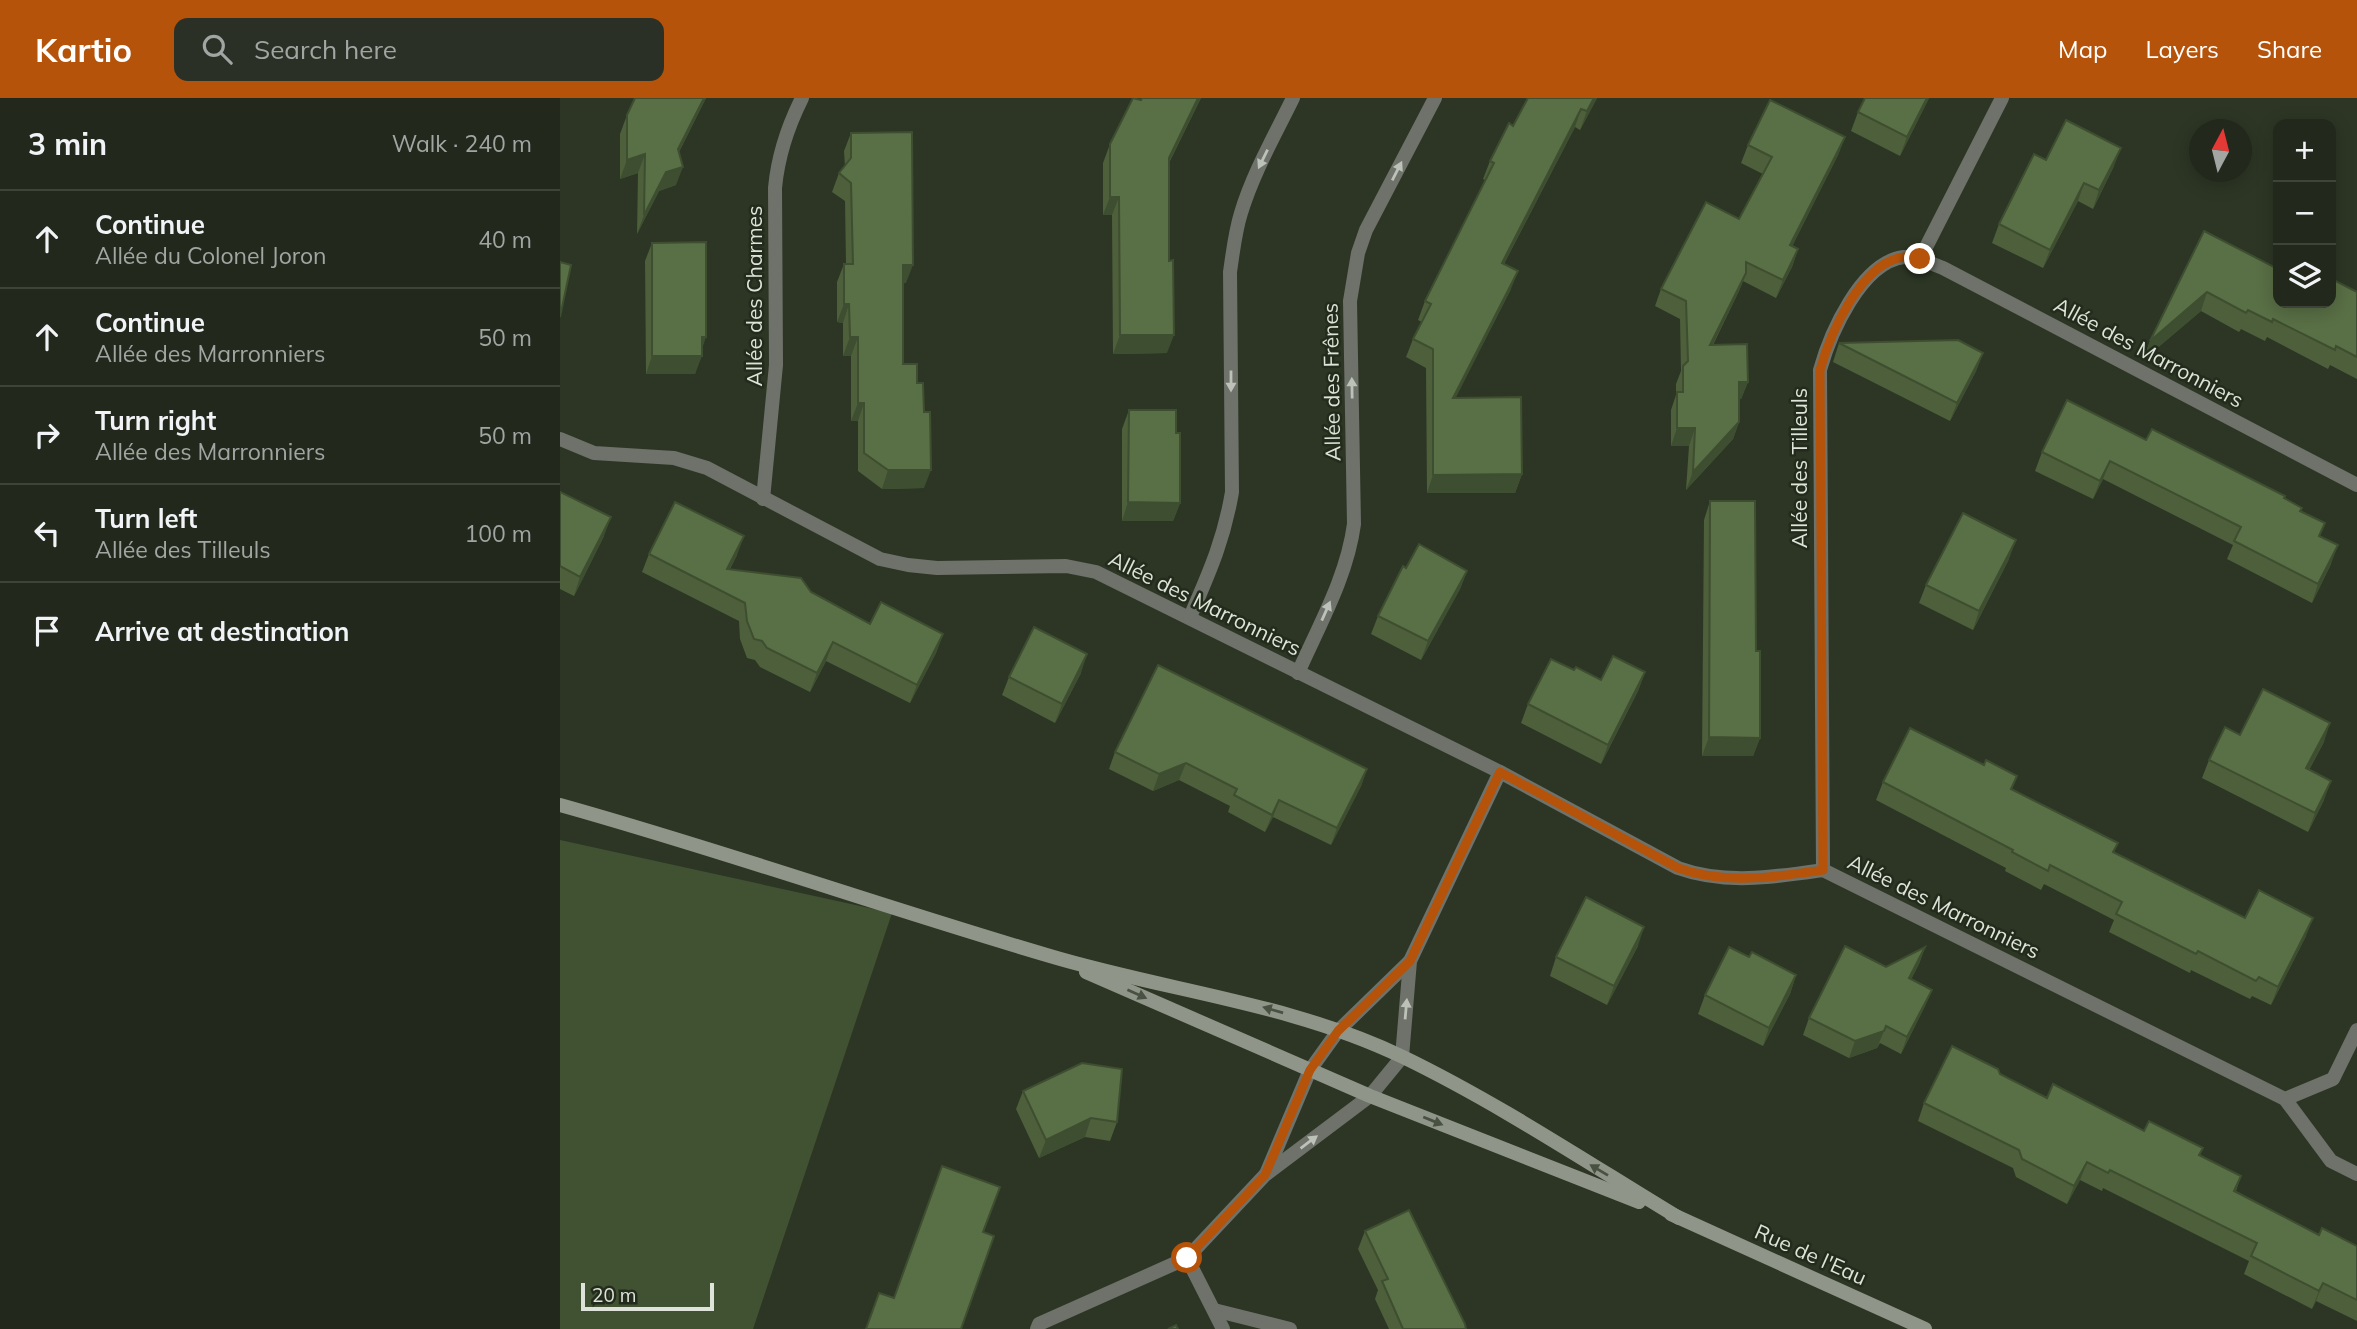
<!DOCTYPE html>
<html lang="en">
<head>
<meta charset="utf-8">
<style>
  body { margin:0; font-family:Mulish,sans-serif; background:#2a3025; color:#f1f3f6 }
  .controls { position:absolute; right:21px; top:21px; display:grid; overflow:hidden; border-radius:14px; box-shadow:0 4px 18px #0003 }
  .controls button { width:63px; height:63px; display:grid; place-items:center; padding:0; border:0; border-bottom:2px solid #3f443b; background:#22281c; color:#f1f3f6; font:35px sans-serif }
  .compass { position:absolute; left:1629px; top:21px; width:63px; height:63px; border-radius:50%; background:#22281c; box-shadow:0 4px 18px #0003; rotate:7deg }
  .scale { position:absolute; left:21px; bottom:18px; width:133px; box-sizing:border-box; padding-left:7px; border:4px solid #dee4d9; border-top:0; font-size:19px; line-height:24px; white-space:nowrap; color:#dee4d9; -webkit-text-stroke:5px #232c1c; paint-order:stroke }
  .stop { position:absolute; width:21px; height:21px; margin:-16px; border:5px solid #b45309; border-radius:50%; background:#fff }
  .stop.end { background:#b45309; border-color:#fff; box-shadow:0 2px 7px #0008 }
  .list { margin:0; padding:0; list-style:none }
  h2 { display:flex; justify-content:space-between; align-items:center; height:91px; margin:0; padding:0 28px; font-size:30px }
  h2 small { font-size:23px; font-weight:400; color:#a2a6a3 }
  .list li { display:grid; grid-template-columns:46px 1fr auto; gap:21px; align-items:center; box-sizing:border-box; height:98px; padding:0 28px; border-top:2px solid #3f443b }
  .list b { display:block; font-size:26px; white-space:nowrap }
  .list p { margin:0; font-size:23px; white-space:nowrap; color:#a2a6a3 }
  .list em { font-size:23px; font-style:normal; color:#a2a6a3 }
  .icon { flex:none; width:38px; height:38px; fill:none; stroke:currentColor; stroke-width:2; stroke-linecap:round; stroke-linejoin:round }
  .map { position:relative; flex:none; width:1797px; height:1231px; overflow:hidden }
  header { display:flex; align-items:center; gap:42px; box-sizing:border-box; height:98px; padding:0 35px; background:#b45309; color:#fff }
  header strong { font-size:33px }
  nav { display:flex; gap:38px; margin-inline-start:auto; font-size:24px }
  .search { width:490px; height:63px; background:#2a3025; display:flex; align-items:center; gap:18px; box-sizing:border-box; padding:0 24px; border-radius:14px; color:#a2a6a3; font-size:26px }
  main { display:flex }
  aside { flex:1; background:#22281c }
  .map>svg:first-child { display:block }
  .green { fill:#415233 }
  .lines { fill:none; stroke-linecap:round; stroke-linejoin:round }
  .street { stroke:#6e726a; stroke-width:14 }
  .secondary { stroke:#8f9689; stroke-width:14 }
  .wall { fill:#4d5f3b }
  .shaded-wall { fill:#3e4e30 }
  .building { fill:#596f45; stroke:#3e4e30; stroke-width:2 }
  .oneway { fill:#bcc2b8 }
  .oneway2 { fill:#495142 }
  .route { stroke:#b45309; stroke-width:9 }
  .labels { text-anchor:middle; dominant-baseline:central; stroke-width:5; stroke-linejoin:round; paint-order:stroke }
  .street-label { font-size:21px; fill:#dee4d9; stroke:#232c1c }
</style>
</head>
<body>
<header>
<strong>Kartio</strong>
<div class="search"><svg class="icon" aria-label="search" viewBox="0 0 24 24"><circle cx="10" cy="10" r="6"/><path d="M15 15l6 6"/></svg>Search here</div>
<nav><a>Map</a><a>Layers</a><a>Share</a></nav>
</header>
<main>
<aside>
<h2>3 min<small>Walk · 240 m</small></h2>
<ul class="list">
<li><svg class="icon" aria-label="ahead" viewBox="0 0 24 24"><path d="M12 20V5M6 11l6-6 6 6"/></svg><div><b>Continue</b><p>Allée du Colonel Joron</p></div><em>40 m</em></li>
<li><svg class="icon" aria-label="ahead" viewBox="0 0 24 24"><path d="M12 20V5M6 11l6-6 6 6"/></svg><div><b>Continue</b><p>Allée des Marronniers</p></div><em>50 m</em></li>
<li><svg class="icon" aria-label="right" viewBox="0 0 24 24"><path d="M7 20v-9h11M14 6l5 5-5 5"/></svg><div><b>Turn right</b><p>Allée des Marronniers</p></div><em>50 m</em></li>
<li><svg class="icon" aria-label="left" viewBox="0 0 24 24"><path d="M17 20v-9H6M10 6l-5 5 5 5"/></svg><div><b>Turn left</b><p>Allée des Tilleuls</p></div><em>100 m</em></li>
<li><svg class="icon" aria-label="arrive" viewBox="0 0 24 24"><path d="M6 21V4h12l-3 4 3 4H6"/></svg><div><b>Arrive at destination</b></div></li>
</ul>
</aside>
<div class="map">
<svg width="1797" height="1231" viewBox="0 0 1797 1231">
  <rect width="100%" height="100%" fill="#2d3625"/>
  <polygon class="green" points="0,742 332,815 193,1231 0,1231"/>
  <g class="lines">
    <g class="street">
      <polyline points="1360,161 1383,170 1797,387"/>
      <path d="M0 341 34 355 114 360 147 370 320 461 348 467 377 470 506 468 536 474 940 674 1118 770C1165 787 1215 779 1263 772L1725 1001 1771 1063 1797 1076"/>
      <path d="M203 401 216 267 215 90C218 57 227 30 242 0"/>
      <path d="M630 519C649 475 664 442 672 394L670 174C673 154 675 134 681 115 693 75 715 37 733 0"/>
      <path d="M738 575C759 527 787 479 794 426L790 203 798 155 806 132 875 0"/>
      <path d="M1263 772 1260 272C1270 236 1301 164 1344 159 1349 159 1355 161 1360 161L1442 0"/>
      <polyline points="1725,1001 1773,981 1797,932"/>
      <polyline points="706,1076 750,972 778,933 850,863"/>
      <polyline points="627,1160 663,1231"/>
      <polyline points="654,1212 730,1231"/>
      <polyline points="477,1231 479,1226 627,1160 705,1077 810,998 842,959 850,863 940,674"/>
    </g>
    <g class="secondary">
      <path d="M0 707C165 753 326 810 490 858 607 893 731 905 843 959 938 1005 1028 1065 1119 1120"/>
      <polyline points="526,874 810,998 1079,1104"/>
      <polyline points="1111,1116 1365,1231"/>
    </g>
  </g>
  <g class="wall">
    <polygon points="75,0 146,0 119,54 116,87 99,93 77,136 78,75 60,81 60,36 67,17"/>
    <polygon points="582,0 641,0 609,65 607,255 553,256 552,117 543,117 543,65 550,46"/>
    <polygon points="1037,0 1020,32 1015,29 944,166 951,191 895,300 962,376 955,395 867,395 866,270 846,259 853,241 862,224 858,222 865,203 925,82 923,81 930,63 953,28"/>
    <polygon points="1369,0 1340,58 1291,33 1298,14"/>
    <polygon points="291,35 346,185 343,185 343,266 357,285 364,390 322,391 298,373 298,323 291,323 291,258 283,258 283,225 277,224 277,184 284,166 286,166 285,103 272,94 279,75 285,69 284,53"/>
    <polygon points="1285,39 1278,57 1232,148 1238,151 1232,169 1216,200 1183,183 1179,193 1153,247 1188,284 1181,301 1179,301 1179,324 1173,341 1126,392 1129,348 1111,348 1111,312 1116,297 1116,286 1121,273 1120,221 1095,208 1101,191 1179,121 1203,76 1181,65 1188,47"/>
    <polygon points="1486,62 1554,68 1533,111 1518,103 1483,170 1432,145 1439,126"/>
    <polygon points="1644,133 1718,205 1797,194 1797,281 1770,267 1768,271 1707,239 1705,243 1681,231 1679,234 1641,213 1583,262 1590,243"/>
    <polygon points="92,145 142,252 135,276 86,276 85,163"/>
    <polygon points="1279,245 1423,255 1416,273 1390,323 1273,264"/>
    <polygon points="569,312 616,335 620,405 613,423 562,423 562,331"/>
    <polygon points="1586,342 1725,400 1741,414 1760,438 1771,466 1752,505 1667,461 1673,447 1543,381 1533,401 1475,373 1482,354"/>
    <polygon points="0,394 44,438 14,498 0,491"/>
    <polygon points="1150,403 1196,553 1200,640 1193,658 1142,658 1144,422"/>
    <polygon points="89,456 177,457 170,471 251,494 310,526 383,536 376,555 350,605 266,563 250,594 200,569 195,562 187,560 180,541 179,523 82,474"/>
    <polygon points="1449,461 1413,532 1359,505 1366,487"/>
    <polygon points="846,470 907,473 900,491 861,562 811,536 818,518"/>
    <polygon points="1014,572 1041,582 1085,574 1078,593 1041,666 961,625 968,606"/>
    <polygon points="521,575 495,625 442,597 449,579"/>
    <polygon points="1680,637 1764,644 1749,672 1764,702 1748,734 1642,680 1649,662"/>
    <polygon points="555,654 807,671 801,688 771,747 713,719 705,734 668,714 670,708 619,682 593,693 549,671"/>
    <polygon points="1424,667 1457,678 1452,691 1555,755 1685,820 1746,838 1711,907 1692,898 1690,901 1631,872 1630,875 1549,834 1554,822 1484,786 1481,792 1445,773 1446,770 1316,702 1323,684"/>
    <polygon points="1078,848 1047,907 990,878 996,859"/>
    <polygon points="1365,849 1359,866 1351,881 1372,892 1365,908 1341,956 1320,945 1317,950 1289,960 1243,937 1249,920"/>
    <polygon points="1189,859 1236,877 1230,896 1203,948 1138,916 1145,897"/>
    <polygon points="1440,976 1487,1000 1584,1033 1643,1050 1640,1057 1681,1078 1676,1093 1759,1137 1797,1148 1797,1223 1756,1203 1752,1211 1684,1176 1689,1163 1543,1090 1542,1093 1520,1082 1507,1106 1456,1079 1453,1070 1358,1023 1364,1005"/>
    <polygon points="463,993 557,1024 550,1043 525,1039 479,1060 456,1011"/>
    <polygon points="805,1133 906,1231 829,1231 815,1201 818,1192 798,1151"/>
  </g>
  <g class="shaded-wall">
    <polygon points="144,0 146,0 111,69 118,51"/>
    <polygon points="638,0 641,0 602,78 609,60"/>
    <polygon points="1034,0 1037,0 1020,32 1027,13"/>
    <polygon points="1367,0 1369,0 1340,58 1347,39"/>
    <polygon points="1021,11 1015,29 935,183 942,165"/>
    <polygon points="1285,39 1278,57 1224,165 1230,147"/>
    <polygon points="1561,50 1554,68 1533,111 1539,92"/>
    <polygon points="85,56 78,75 60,81 67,62"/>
    <polygon points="123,69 116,87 99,93 77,136 84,117 106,74"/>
    <polygon points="1524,85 1518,103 1483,170 1490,152"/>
    <polygon points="550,99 559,99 552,117 543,117"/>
    <polygon points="1238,151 1232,169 1216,200 1223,182"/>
    <polygon points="343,167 353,167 346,185 336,186"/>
    <polygon points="958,173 951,191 886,319 893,300"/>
    <polygon points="1186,175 1179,193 1144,264 1150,247"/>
    <polygon points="1647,194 1641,213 1583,262 1590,243"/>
    <polygon points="284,206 289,206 283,225 277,224"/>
    <polygon points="560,237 614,237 607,255 553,256"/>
    <polygon points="142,239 146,239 140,257"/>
    <polygon points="290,239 298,239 291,258 283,258"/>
    <polygon points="1423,255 1416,273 1390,323 1397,305"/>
    <polygon points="92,258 142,258 135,276 86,276"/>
    <polygon points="1179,284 1188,284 1181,301 1173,302"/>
    <polygon points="298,305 304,305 298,323 291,323"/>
    <polygon points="1179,324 1173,341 1126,392 1133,374"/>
    <polygon points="1117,330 1135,330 1129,348 1111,348"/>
    <polygon points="1550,363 1543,381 1533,401 1540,383"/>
    <polygon points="328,372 371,372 364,390 322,391"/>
    <polygon points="962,376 955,395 867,395 873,377"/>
    <polygon points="568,404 620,405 613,423 562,423"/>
    <polygon points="51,419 44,438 14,498 20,479"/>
    <polygon points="184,438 177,457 160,489 167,471"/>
    <polygon points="1456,442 1449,461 1413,532 1419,513"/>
    <polygon points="1778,447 1771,466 1752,505 1758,486"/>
    <polygon points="907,473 900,491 861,562 868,543"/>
    <polygon points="383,536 376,555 350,605 357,587"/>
    <polygon points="273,544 266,563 250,594 257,575"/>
    <polygon points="527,556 521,575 495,625 502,606"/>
    <polygon points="1085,574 1078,593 1041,666 1048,647"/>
    <polygon points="1770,625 1764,644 1739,689 1746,670"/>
    <polygon points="1149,639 1200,640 1193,658 1142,658"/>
    <polygon points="626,665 619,682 593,693 599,676"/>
    <polygon points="807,671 801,688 771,747 777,730"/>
    <polygon points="1771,683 1764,702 1748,734 1755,715"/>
    <polygon points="719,702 713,719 705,734 712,717"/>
    <polygon points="1753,820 1746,838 1711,907 1718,889"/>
    <polygon points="1084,829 1078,848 1047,907 1054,888"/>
    <polygon points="1365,849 1359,866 1343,897 1349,880"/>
    <polygon points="1236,877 1230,896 1203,948 1209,930"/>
    <polygon points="1372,892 1365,908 1341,956 1347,939"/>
    <polygon points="1326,928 1317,950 1289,960 1295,943"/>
    <polygon points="531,1020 525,1039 479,1060 486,1042"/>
    <polygon points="1527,1064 1520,1082 1507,1106 1514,1088"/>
    <polygon points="1763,1185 1756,1203 1752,1211 1759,1193"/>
  </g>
  <g class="building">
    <polygon points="75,0 144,0 118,51 123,69 106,74 84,117 85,56 67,62 67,17"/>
    <polygon points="573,0 581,2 582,0 638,0 609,60 609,163 613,162 614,237 560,237 559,99 550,99 550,46"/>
    <polygon points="968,0 1034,0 1027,13 1021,11 942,165 958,173 893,300 961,299 962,376 873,377 873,251 853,241 871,206 865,203 934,65 930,63 949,25 953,28"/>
    <polygon points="1305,0 1367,0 1347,39 1298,14"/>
    <polygon points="1210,2 1285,39 1230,147 1238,151 1223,182 1186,164 1186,175 1150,247 1187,246 1188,284 1179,284 1179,324 1133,374 1135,330 1117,330 1117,294 1123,294 1123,268 1128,263 1126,203 1101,191 1146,104 1179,121 1212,59 1188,47"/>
    <polygon points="1506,22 1561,50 1539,92 1524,85 1490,152 1439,126 1474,56 1486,62"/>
    <polygon points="352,34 353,167 343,167 343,266 357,266 357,285 363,285 364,314 370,314 371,372 328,372 304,355 304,305 298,305 298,239 290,239 289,206 284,206 284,166 293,166 291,85 279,75 291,60 291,35"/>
    <polygon points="1644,133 1718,171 1718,205 1771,205 1772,181 1797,194 1797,259 1776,248 1775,252 1713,221 1712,224 1688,212 1686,215 1647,194 1590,243"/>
    <polygon points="146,144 146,239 142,239 142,258 92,258 92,145"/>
    <polygon points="0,164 11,167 0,219"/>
    <polygon points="1398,242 1423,255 1397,305 1279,245"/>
    <polygon points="1507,302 1586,342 1592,331 1725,398 1724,400 1742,410 1740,413 1765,425 1759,438 1778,447 1758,486 1674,443 1681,429 1550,363 1540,383 1482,354"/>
    <polygon points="569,312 616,312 616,335 620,335 620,405 568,404"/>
    <polygon points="0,394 51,419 20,479 0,468"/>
    <polygon points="1150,403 1195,403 1196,553 1200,553 1200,640 1149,639"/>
    <polygon points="115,404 184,438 167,471 241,480 251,494 310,526 321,504 383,536 357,587 273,544 257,575 207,550 202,543 194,541 187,523 185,505 89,456"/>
    <polygon points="1403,415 1456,442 1419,513 1366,487"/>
    <polygon points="859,446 907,473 868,543 818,518 843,468 846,470"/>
    <polygon points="474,529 527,556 502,606 449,579"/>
    <polygon points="1053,558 1085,574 1048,647 968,606 991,561 1014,572 1016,569 1041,582"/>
    <polygon points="598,567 807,671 777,730 719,702 712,717 674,697 677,691 626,665 599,676 555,654"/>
    <polygon points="1703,591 1770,625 1746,670 1771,683 1755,715 1649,662 1665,629 1680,637"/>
    <polygon points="1350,630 1424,667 1426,662 1457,678 1451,691 1558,745 1553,754 1685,820 1699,792 1753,820 1718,889 1699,879 1696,883 1638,853 1636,856 1556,816 1562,804 1490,767 1488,773 1452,754 1453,752 1323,684"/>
    <polygon points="1026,799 1084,829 1054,888 996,859"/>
    <polygon points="1285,848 1326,869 1365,849 1349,880 1372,892 1347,939 1326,928 1324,933 1295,943 1249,920"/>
    <polygon points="1169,849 1189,859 1192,854 1236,877 1209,930 1145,897"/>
    <polygon points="1392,948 1438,971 1440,976 1487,1000 1493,986 1584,1033 1589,1023 1643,1050 1639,1057 1681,1078 1674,1093 1759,1137 1762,1130 1797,1148 1797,1202 1763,1185 1759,1193 1691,1158 1697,1145 1550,1072 1548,1075 1527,1064 1514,1088 1462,1061 1459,1052 1364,1005"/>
    <polygon points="522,965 562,971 557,1024 531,1020 486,1042 463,993"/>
    <polygon points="382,1068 440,1089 423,1134 434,1138 401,1231 306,1231 319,1195 334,1200"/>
    <polygon points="849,1112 905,1226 906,1231 843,1231 822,1183 828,1181 805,1133"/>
    <polygon points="616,1227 618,1231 608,1231"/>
  </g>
  <defs><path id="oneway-solid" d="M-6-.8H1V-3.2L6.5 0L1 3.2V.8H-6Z" transform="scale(1.75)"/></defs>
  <g class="oneway">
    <use href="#oneway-solid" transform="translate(703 61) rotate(116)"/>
    <use href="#oneway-solid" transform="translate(837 73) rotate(-63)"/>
    <use href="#oneway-solid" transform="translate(671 283) rotate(90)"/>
    <use href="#oneway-solid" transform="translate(792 290) rotate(-91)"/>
    <use href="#oneway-solid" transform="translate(766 513) rotate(-66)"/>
    <use href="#oneway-solid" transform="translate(846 911) rotate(-85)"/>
    <use href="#oneway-solid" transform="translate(749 1044) rotate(-37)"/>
  </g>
  <g class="oneway2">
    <use href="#oneway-solid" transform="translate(577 896) rotate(24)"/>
    <use href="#oneway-solid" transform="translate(713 912) rotate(-164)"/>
    <use href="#oneway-solid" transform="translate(873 1023) rotate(22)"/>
    <use href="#oneway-solid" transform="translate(1039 1072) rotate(-149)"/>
  </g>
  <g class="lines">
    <path class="route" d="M627 1160 705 1077 750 972 778 933 850 863 940 674 1118 770C1165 787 1215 779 1263 772L1260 272C1270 236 1301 164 1344 159 1349 159 1355 161 1360 161"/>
  </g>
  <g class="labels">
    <g class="street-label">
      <text transform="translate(194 198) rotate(-90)">Allée des Charmes</text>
      <text transform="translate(1589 254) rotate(28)">Allée des Marronniers</text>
      <text transform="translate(771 284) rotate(-91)">Allée des Frênes</text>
      <text transform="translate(1239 370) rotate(-90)">Allée des Tilleuls</text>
      <text transform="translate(645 505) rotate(26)">Allée des Marronniers</text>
      <text transform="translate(1384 808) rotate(26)">Allée des Marronniers</text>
      <text transform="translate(1251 1156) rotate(24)">Rue de l'Eau</text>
    </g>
  </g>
</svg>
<div class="controls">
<button>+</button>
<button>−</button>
<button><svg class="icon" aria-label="layers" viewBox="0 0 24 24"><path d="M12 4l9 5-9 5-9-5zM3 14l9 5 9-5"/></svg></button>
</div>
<svg class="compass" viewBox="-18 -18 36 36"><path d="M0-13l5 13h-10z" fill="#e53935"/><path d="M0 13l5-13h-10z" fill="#a2a6a3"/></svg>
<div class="scale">20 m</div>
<div class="stop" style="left:627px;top:1160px"></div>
<div class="stop end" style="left:1360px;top:161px"></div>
</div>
</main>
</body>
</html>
